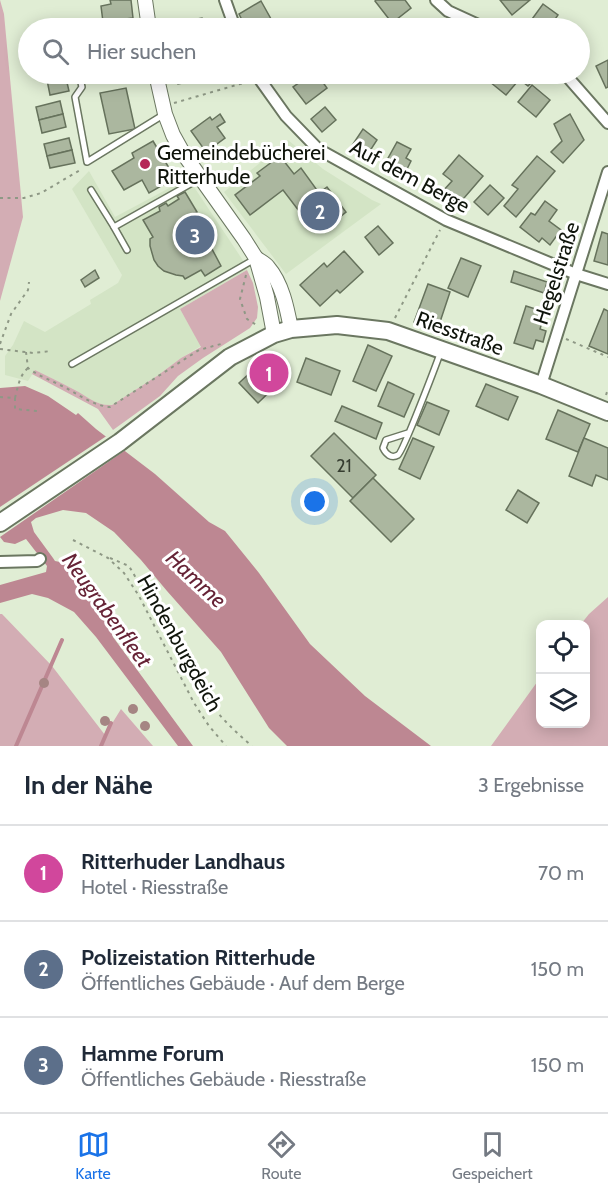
<!DOCTYPE html>
<html lang="de">
<head>
<meta charset="utf-8">
<style>
  body { margin:0; font-family:Cabin,sans-serif; background:#f2f2f3; color:#1f2937 }
  .controls { position:absolute; right:18px; bottom:18px; display:grid; overflow:hidden; border-radius:12px; box-shadow:0 3px 15px #0003 }
  .controls button { width:54px; height:54px; display:grid; place-items:center; padding:0; border:0; border-bottom:2px solid #e0e1e3; background:#fff; color:#1f2937; font:30px sans-serif }
  .you { position:absolute; left:315px; top:502px; width:21px; height:21px; margin:-15px; border:4px solid #fff; border-radius:50%; background:#1a73e8; box-shadow:0 0 0 9px #1a73e833 }
  .badge { display:grid; place-items:center; width:39px; height:39px; border-radius:50%; background:#1a73e8; color:#fff; font-size:20px; font-weight:700 }
  .pin { position:absolute; translate:-50% -50%; border:3px solid #fff; box-shadow:0 2px 6px #0006 }
  .list { margin:0; padding:0; list-style:none }
  h2 { display:flex; justify-content:space-between; align-items:center; height:78px; margin:0; padding:0 24px; font-size:26px }
  h2 small { font-size:20px; font-weight:400; color:#747a83 }
  .list li { display:grid; grid-template-columns:39px 1fr auto; gap:18px; align-items:center; box-sizing:border-box; height:96px; padding:0 24px; border-top:2px solid #e0e1e3 }
  .list b { display:block; font-size:22px; white-space:nowrap }
  .list p { margin:0; font-size:20px; white-space:nowrap; color:#747a83 }
  .list em { font-size:20px; font-style:normal; color:#747a83 }
  .icon { flex:none; width:33px; height:33px; fill:none; stroke:currentColor; stroke-width:2; stroke-linecap:round; stroke-linejoin:round }
  .map { position:relative; flex:none; width:608px; height:746px; overflow:hidden }
  .search { position:absolute; background:#fff; box-shadow:0 3px 15px #0003; left:18px; right:18px; top:18px; height:66px; display:flex; align-items:center; gap:15px; box-sizing:border-box; padding:0 21px; border-radius:33px; color:#747a83; font-size:22px }
  .sheet { height:366px; background:#fff }
  nav { display:flex; justify-content:space-around; align-items:center; box-sizing:border-box; height:84px; border-top:2px solid #e0e1e3; background:#fff; font-size:16px; color:#747a83 }
  nav a { display:grid; justify-items:center; gap:3px }
  nav .on { color:#1a73e8 }
  .map>svg:first-child { display:block }
  .built { fill:#d3e4c5 }
  .green { fill:#d3adb4 }
  .water { fill:#bd8792 }
  .pier { fill:#e0edd4 }
  .lines { fill:none; stroke-linecap:round; stroke-linejoin:round }
  .stream { stroke:#bd8792; stroke-width:4 }
  .building { fill:#abb79f; stroke:#66725c; stroke-width:1.5 }
  .service-casing { stroke:#6b7761; stroke-width:8 }
  .minor-casing { stroke:#6b7761; stroke-width:14 }
  .tertiary-casing { stroke:#6b7761; stroke-width:16 }
  .secondary-casing { stroke:#6b7761; stroke-width:20 }
  .path { stroke:#8e9885; stroke-width:2; stroke-dasharray:3 4.5; stroke-linecap:butt }
  .service { stroke:#fff; stroke-width:5 }
  .minor { stroke:#fff; stroke-width:10 }
  .tertiary { stroke:#fff; stroke-width:14 }
  .secondary { stroke:#fff; stroke-width:16 }
  .tree { fill:#a58583 }
  .poi-dot { fill:#b52758; stroke:#fff; stroke-width:2 }
  .labels { text-anchor:middle; dominant-baseline:central; stroke-width:6; stroke-linejoin:round; paint-order:stroke }
  .number-label { font-size:18px; fill:#363d30 }
  .poi-label { font-size:21px; fill:#0f140b; stroke:#fff; text-anchor:start }
  .street-label { font-size:21px; fill:#0f140b; stroke:#fff }
  .water-label { font-size:22px; font-style:italic; fill:#662336; stroke:#fff }
</style>
</head>
<body>
<div class="map">
<svg width="608" height="746" viewBox="0 0 608 746">
  <rect width="100%" height="100%" fill="#e0edd4"/>
  <g class="built">
    <polygon points="288,140 323,169 372,200 381,204 286,274 224,192"/>
    <polygon points="89,171 115,217 188,178 242,259 247,270 180,309 201,346 181,358 157,376 112,405 104,405 87,399 77,391 35,370 28,381 5,375 5,356 13,345 24,321 45,332 91,304 90,300 118,283 122,275 72,189"/>
  </g>
  <g class="green">
    <polygon points="0,0 4,14 23,217 0,301"/>
    <path d="M247 270 253 283 258 307 257 318 250 328 203 358 178 376 160 396 113 430 98 409 32 374 35 370C48 376 61 383 73 389 87 396 96 406 112 405L157 376 181 358 201 347 180 309Z"/>
    <polygon points="608,597 608,746 491,746 540,678 540,724 586,724 586,624 581,624 589,614"/>
    <polygon points="0,614 2,614 52,666 105,735 121,709 153,746 0,746"/>
  </g>
  <polygon class="water" points="25,386 48,396 76,415 78,413 96,429 155,474 209,522 225,531 259,573 310,644 365,696 431,746 287,746 269,728 221,652 167,591 141,560 114,532 86,513 63,510 36,518 31,522 34,532 53,558 55,561 65,563 86,585 105,611 113,637 193,746 178,746 96,637 74,612 48,598 32,594 0,603 0,585 46,572 47,566 26,539 15,544 4,542 0,537 0,388"/>
  <polygon class="pier" points="108,435 127,449 0,537 0,507"/>
  <g class="lines">
    <g class="stream">
      <polyline points="16,746 62,640"/>
      <polyline points="101,746 111,723"/>
    </g>
  </g>
  <g class="building">
    <polygon points="110,0 131,0 133,18 103,22 101,6 111,4"/>
    <polygon points="376,0 405,0 411,8 392,23 375,1"/>
    <polygon points="500,0 530,0 512,15"/>
    <polygon points="261,1 271,19 254,28 246,28 239,14"/>
    <polygon points="543,4 558,15 549,28 531,28 527,26"/>
    <polygon points="202,18 204,28 169,28 168,24"/>
    <polygon points="436,21 444,28 428,28"/>
    <polygon points="608,60 608,87 606,88 596,66"/>
    <polygon points="53,74 65,74 69,91 50,95 46,75"/>
    <polygon points="176,74 192,74 194,81 178,84"/>
    <polygon points="279,74 299,74 285,83"/>
    <polygon points="312,74 317,74 327,88 306,104 293,87"/>
    <polygon points="497,74 524,74 506,95 490,82"/>
    <polygon points="524,74 533,74 537,77 528,86 519,79"/>
    <polygon points="532,85 550,100 536,117 518,102"/>
    <polygon points="126,88 135,129 109,134 100,93"/>
    <polygon points="60,101 63,114 39,120 36,107"/>
    <polygon points="325,107 336,120 322,132 311,119"/>
    <polygon points="63,114 66,127 42,133 39,120"/>
    <polygon points="220,114 225,122 217,127 225,138 206,152 191,131 210,117 212,120"/>
    <polygon points="570,114 584,140 563,163 551,152 562,141 554,124"/>
    <polygon points="363,129 377,140 366,157 351,147"/>
    <polygon points="69,138 72,150 47,156 44,144"/>
    <polygon points="153,141 175,178 149,193 142,180 124,190 112,171 134,158 132,153"/>
    <polygon points="397,142 411,149 406,158 411,161 402,179 382,169"/>
    <polygon points="72,150 75,163 50,168 47,156"/>
    <polygon points="459,155 483,176 458,205 443,191 452,181 443,174"/>
    <polygon points="280,156 294,174 301,168 319,193 327,187 346,212 326,228 308,205 299,211 283,190 250,215 235,195 260,176 257,173"/>
    <polygon points="537,156 555,171 516,217 504,206 518,189 512,185"/>
    <polygon points="490,185 504,198 488,215 474,202"/>
    <polygon points="185,192 197,212 190,215 195,216 201,219 209,228 213,238 212,249 221,266 205,276 201,270 185,279 183,276 176,275 164,271 158,266 154,260 150,246 150,239 153,237 143,220 160,211 159,207 166,203 168,206 179,199 177,196"/>
    <polygon points="545,201 557,210 549,221 561,230 550,245 542,238 539,242 520,227 531,213 535,215"/>
    <polygon points="378,226 393,243 379,255 365,237"/>
    <polygon points="602,232 608,234 608,265 594,261"/>
    <polygon points="344,251 363,272 340,293 337,290 320,306 300,285 324,263 327,267"/>
    <polygon points="461,258 481,266 468,297 448,288"/>
    <polygon points="95,270 99,278 85,287 81,280"/>
    <polygon points="514,271 547,282 544,293 511,282"/>
    <polygon points="428,284 450,292 437,331 414,322"/>
    <polygon points="526,306 545,312 540,329 546,331 543,342 536,340 533,349 514,343"/>
    <polygon points="604,309 608,311 608,354 589,346"/>
    <polygon points="368,345 392,356 376,391 353,381"/>
    <polygon points="267,357 286,376 258,403 239,383"/>
    <polygon points="306,358 340,371 331,395 297,382"/>
    <polygon points="388,382 414,394 404,417 378,406"/>
    <polygon points="486,384 518,397 508,420 476,406"/>
    <polygon points="427,402 449,411 439,435 417,425"/>
    <polygon points="342,406 382,423 376,439 335,421"/>
    <polygon points="558,410 590,424 578,452 546,439"/>
    <polygon points="334,433 376,475 353,498 311,456"/>
    <polygon points="413,438 434,447 420,479 399,469"/>
    <polygon points="584,438 608,448 608,480 596,475 592,486 569,476"/>
    <polygon points="373,478 414,519 391,542 350,501"/>
    <polygon points="518,490 539,503 527,523 506,510"/>
  </g>
  <g class="lines">
    <g class="service-casing">
      <g id="service">
        <polyline points="79,74 82,87 75,97 87,162 163,115"/>
        <polyline points="91,190 114,227"/>
        <polyline points="127,250 114,227 199,179"/>
        <polyline points="72,364 255,259"/>
        <path d="M408 433 386 440 383 448C386 454 391 459 398 455 403 452 436 365 441 351"/>
      </g>
    </g>
    <g class="minor-casing">
      <g id="minor">
        <polyline points="225,0 235,28"/>
        <polyline points="436,0 448,11 485,28"/>
        <polyline points="256,74 286,116 318,149 446,220 576,274 608,284"/>
        <polyline points="565,74 608,123"/>
        <polyline points="541,385 608,172"/>
        <polyline points="0,562 37,561 40,559"/>
      </g>
    </g>
    <g class="tertiary-casing">
      <g id="tertiary">
        <polyline points="145,0 149,28"/>
        <polyline points="156,74 165,114 173,135 183,153 244,239 256,258 267,297 274,334"/>
        <path d="M256 258C260 261 265 263 268 267 282 283 287 308 291 329"/>
      </g>
    </g>
    <g class="secondary-casing">
      <polyline id="secondary" points="0,523 120,442 230,357 274,334 291,329 337,325 388,331 541,385 608,412"/>
    </g>
    <g class="path">
      <polyline points="105,74 108,81 139,74"/>
      <polyline points="174,103 247,82"/>
      <polyline points="0,198 24,198 41,193 82,169"/>
      <polyline points="246,275 240,299 247,319 258,326"/>
      <polyline points="395,318 440,230"/>
      <polyline points="566,339 608,357"/>
      <polyline points="0,344 11,314 28,290 29,282"/>
      <polyline points="0,349 33,353 51,351"/>
      <path d="M26 352 28 368C37 375 48 379 58 384 76 392 90 405 110 407L199 350 221 344"/>
      <polyline points="606,395 608,389"/>
      <polyline points="0,397 15,398 15,409 37,411"/>
      <path d="M15 398C18 387 19 376 28 368"/>
      <polyline points="73,540 108,558 124,573 139,596 194,703 209,726 226,746"/>
      <path d="M110 558 129 566 204 695C218 715 233 730 252 746"/>
    </g>
    <use href="#service" class="service"/>
    <use href="#minor" class="minor"/>
    <use href="#tertiary" class="tertiary"/>
    <use href="#secondary" class="secondary"/>
  </g>
  <g class="tree">
    <circle cx="44" cy="683" r="5"/>
    <circle cx="133" cy="709" r="5"/>
    <circle cx="105" cy="721" r="5"/>
    <circle cx="145" cy="726" r="5"/>
  </g>
  <circle class="poi-dot" cx="145" cy="164" r="6"/>
  <g class="labels">
    <g class="number-label">
      <text x="344" y="466">21</text>
    </g>
    <g class="poi-label">
      <text x="157" y="152">Gemeindebücherei<tspan x="157" dy="24">Ritterhude</tspan></text>
    </g>
    <g class="street-label">
      <text transform="translate(410 176) rotate(28)">Auf dem Berge</text>
      <text transform="translate(556 273) rotate(-72)">Hegelstraße</text>
      <text transform="translate(460 333) rotate(20)">Riesstraße</text>
      <text transform="translate(180 643) rotate(61)">Hindenburgdeich</text>
    </g>
    <g class="water-label">
      <text transform="translate(196 579) rotate(43)">Hamme</text>
      <text transform="translate(107 610) rotate(54)">Neugrabenfleet</text>
    </g>
  </g>
</svg>
<div class="controls">
<button><svg class="icon" aria-label="locate" viewBox="0 0 24 24"><circle cx="12" cy="12" r="6"/><path d="M12 2v4M12 18v4M2 12h4M18 12h4"/></svg></button>
<button><svg class="icon" aria-label="layers" viewBox="0 0 24 24"><path d="M12 4l9 5-9 5-9-5zM3 14l9 5 9-5"/></svg></button>
</div>
<div class="you"></div>
<div class="pin badge" style="left:269px;top:373px;background:#d1479c">1</div>
<div class="pin badge" style="left:320px;top:211px;background:#5c6f8a">2</div>
<div class="pin badge" style="left:195px;top:235px;background:#5c6f8a">3</div>
<div class="search"><svg class="icon" aria-label="search" viewBox="0 0 24 24"><circle cx="10" cy="10" r="6"/><path d="M15 15l6 6"/></svg>Hier suchen</div>
</div>
<section class="sheet">
<h2>In der Nähe<small>3 Ergebnisse</small></h2>
<ul class="list">
<li><span class="badge" style="background:#d1479c">1</span><div><b>Ritterhuder Landhaus</b><p>Hotel · Riesstraße</p></div><em>70 m</em></li>
<li><span class="badge" style="background:#5c6f8a">2</span><div><b>Polizeistation Ritterhude</b><p>Öffentliches Gebäude · Auf dem Berge</p></div><em>150 m</em></li>
<li><span class="badge" style="background:#5c6f8a">3</span><div><b>Hamme Forum</b><p>Öffentliches Gebäude · Riesstraße</p></div><em>150 m</em></li>
</ul>
</section>
<nav>
<a class="on"><svg class="icon" aria-label="map" viewBox="0 0 24 24"><path d="M3 6l6-2 6 2 6-2v14l-6 2-6-2-6 2zM9 4v14M15 6v14"/></svg>Karte</a>
<a><svg class="icon" aria-label="directions" viewBox="0 0 24 24"><path d="M12 3l9 9-9 9-9-9zM9 14v-3h6M13 9l2 2-2 2"/></svg>Route</a>
<a><svg class="icon" aria-label="saved" viewBox="0 0 24 24"><path d="M7 4h10v16l-5-4-5 4z"/></svg>Gespeichert</a>
</nav>
</body>
</html>
